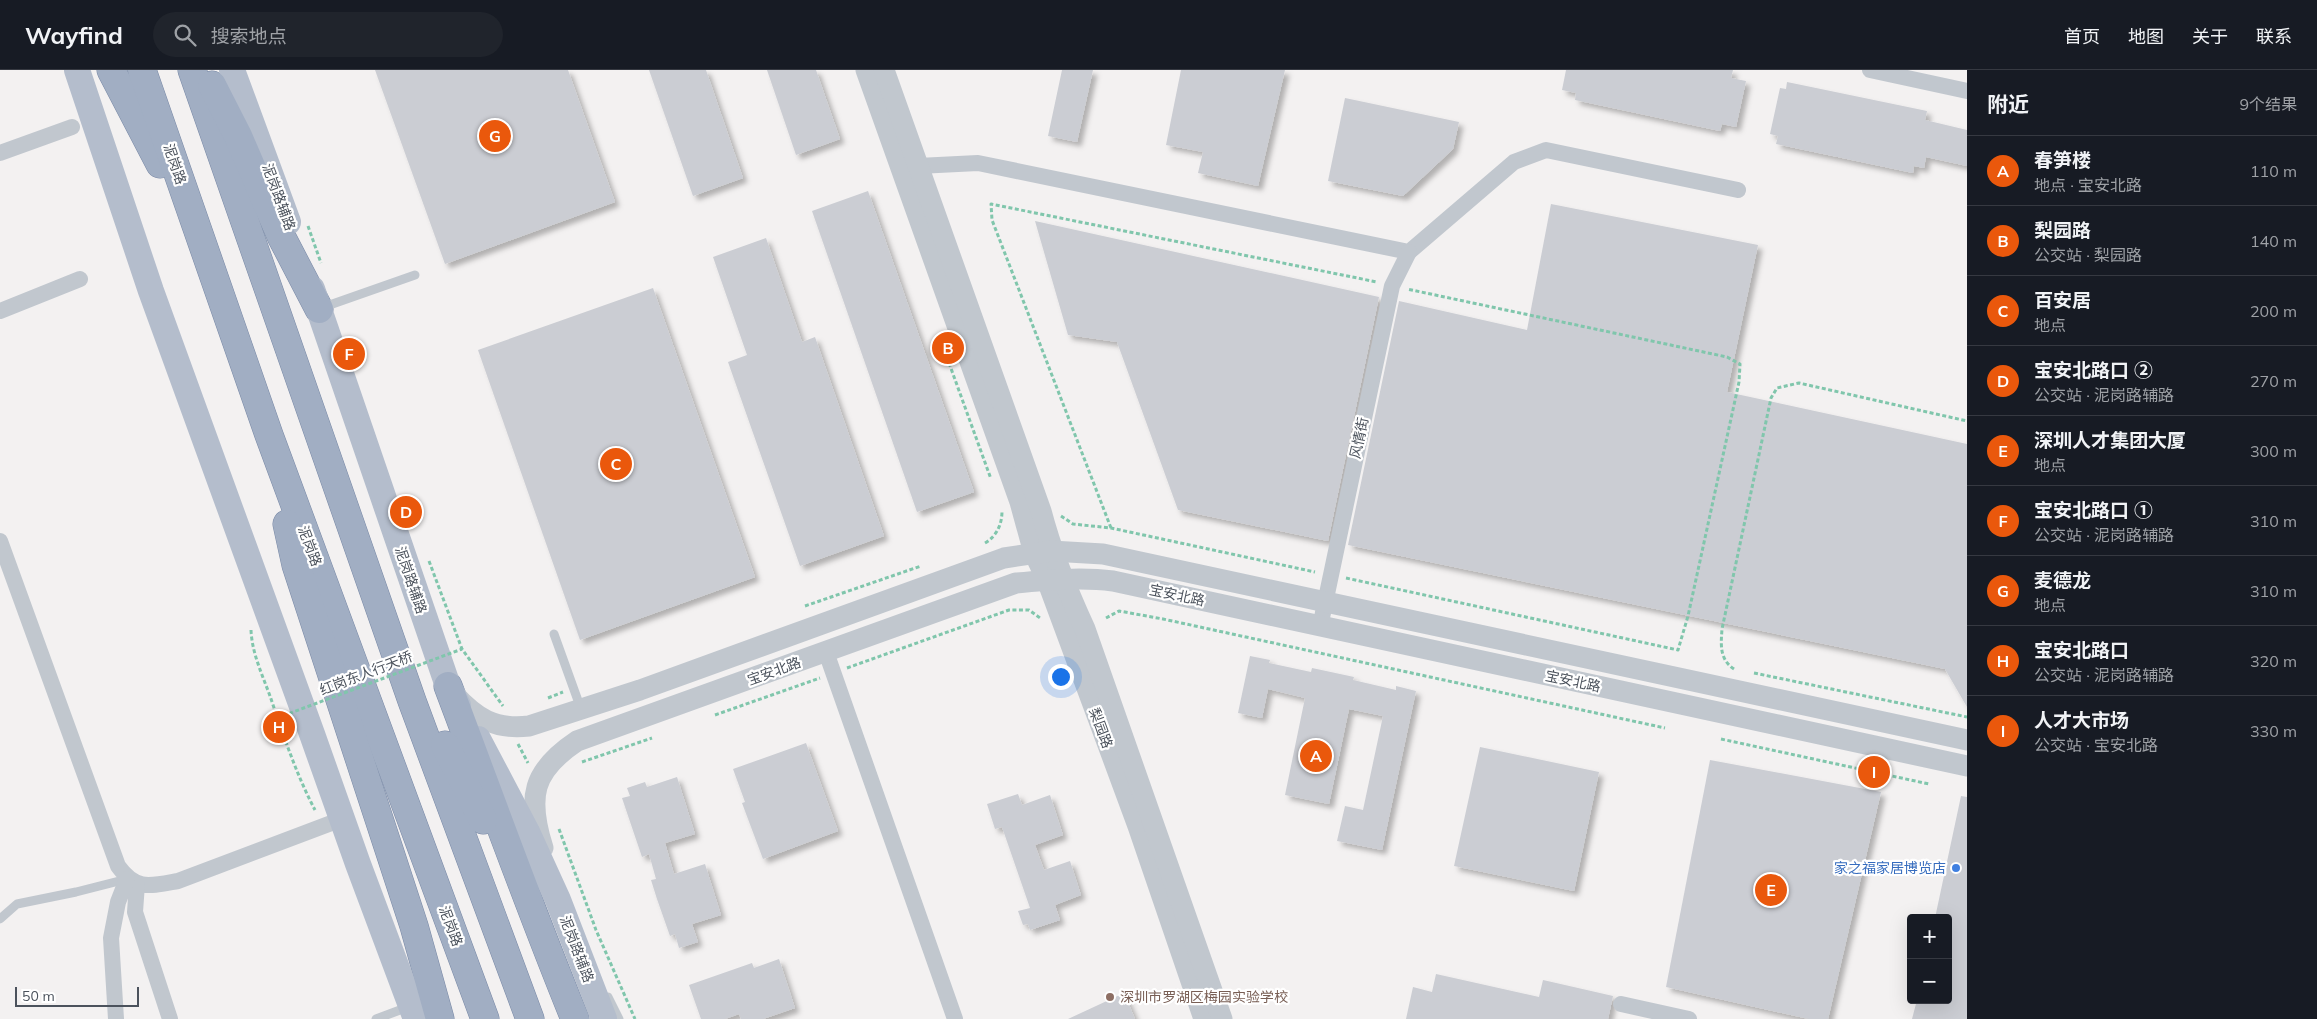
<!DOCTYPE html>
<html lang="zh">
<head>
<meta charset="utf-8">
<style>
  body { margin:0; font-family:Mulish,"Noto Sans SC",sans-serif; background:#20242c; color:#f1f3f6 }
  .controls { position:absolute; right:15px; bottom:15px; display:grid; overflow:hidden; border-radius:5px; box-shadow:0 5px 20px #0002 }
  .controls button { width:45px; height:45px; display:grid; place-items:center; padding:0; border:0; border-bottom:1px solid #363941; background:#171b24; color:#f1f3f6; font:25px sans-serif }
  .scale { position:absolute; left:15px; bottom:12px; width:124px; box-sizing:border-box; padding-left:5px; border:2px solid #4b525c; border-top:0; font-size:14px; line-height:18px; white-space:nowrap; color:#4b525c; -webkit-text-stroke:4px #fff; paint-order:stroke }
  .you { position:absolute; left:1060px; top:606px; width:18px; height:18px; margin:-12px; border:4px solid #fff; border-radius:50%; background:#1a73e8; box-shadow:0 0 0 8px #1a73e833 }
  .badge { display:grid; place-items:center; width:32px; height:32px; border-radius:50%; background:#ea580c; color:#fff; font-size:16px; font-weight:700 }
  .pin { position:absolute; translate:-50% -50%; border:2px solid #fff; box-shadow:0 1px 5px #0006 }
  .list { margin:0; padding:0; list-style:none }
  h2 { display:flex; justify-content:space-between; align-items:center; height:65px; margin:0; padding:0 20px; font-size:21px }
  h2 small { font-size:16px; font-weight:400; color:#9ea1a6 }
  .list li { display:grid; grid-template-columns:32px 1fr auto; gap:15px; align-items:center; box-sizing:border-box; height:70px; padding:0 20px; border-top:1px solid #363941 }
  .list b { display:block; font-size:19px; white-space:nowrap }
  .list p { margin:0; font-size:16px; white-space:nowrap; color:#9ea1a6 }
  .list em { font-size:16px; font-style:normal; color:#9ea1a6 }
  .icon { flex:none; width:28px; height:28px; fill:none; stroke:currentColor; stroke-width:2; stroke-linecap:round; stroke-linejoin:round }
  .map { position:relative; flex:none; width:1967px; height:949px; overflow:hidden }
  header { display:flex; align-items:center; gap:30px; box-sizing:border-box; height:70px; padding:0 25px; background:#171b24; border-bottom:1px solid #363941 }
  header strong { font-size:24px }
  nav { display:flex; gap:28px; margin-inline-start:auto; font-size:18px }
  .search { width:350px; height:45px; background:#20242c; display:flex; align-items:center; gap:12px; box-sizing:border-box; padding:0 18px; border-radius:28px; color:#9ea1a6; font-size:19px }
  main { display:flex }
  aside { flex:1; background:#171b24 }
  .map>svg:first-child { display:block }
  .building { fill:#cbcdd3; filter:url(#shadow) }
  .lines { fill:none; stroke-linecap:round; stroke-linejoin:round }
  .trunk-casing { stroke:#7989a6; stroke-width:29 }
  .path { stroke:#80c6ac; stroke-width:3; stroke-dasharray:4 2.5; stroke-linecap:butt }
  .service { stroke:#c1c7ce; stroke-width:9 }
  .minor { stroke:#c1c7ce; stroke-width:16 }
  .tertiary { stroke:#c1c7ce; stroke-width:21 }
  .primary { stroke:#b4bdcc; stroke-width:26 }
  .trunk { stroke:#a1aec3; stroke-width:28 }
  .path-bridge { stroke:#80c6ac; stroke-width:3; stroke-dasharray:4 2.5; stroke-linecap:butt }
  .shop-dot { fill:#3f7fe0; stroke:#fff; stroke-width:2 }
  .education-dot { fill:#8d6e63; stroke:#fff; stroke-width:2 }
  .labels { text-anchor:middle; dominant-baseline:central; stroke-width:4.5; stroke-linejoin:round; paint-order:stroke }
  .street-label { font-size:14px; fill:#4b525c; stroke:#fff }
  .shop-label { font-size:14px; fill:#366cbe; stroke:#fff; text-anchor:end }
  .education-label { font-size:14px; fill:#785e54; stroke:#fff; text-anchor:start }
</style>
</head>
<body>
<header>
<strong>Wayfind</strong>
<div class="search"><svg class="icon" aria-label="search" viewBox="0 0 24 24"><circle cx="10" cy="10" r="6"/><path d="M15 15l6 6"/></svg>搜索地点</div>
<nav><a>首页</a><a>地图</a><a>关于</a><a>联系</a></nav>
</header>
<main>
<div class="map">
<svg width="1967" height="949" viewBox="0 0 1967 949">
  <defs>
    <filter id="shadow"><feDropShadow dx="4.5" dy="4.5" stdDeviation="2.5" flood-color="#0004"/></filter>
  </defs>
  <rect width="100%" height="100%" fill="#f3f1f1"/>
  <g class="building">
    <polygon points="375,0 568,0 615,132 445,194"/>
    <polygon points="649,0 706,0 743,108 693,126"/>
    <polygon points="767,0 816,0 840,69 796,85"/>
    <polygon points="1062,0 1093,0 1077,72 1048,66"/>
    <polygon points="1181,0 1285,0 1258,116 1198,103 1203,82 1166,75"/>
    <polygon points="1566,0 1733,0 1731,8 1746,11 1736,57 1722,54 1720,61 1575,30 1576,23 1562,20"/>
    <polygon points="1787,12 1927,41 1925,50 1967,60 1967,96 1926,87 1924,98 1914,96 1913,103 1776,74 1778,66 1770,64 1780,18 1786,19"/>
    <polygon points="1345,28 1459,52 1453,79 1403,126 1328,111"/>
    <polygon points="868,121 974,422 917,442 812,141"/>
    <polygon points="1551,134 1758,175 1727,322 1967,374 1967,637 1945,599 1348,475 1399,231 1527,260"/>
    <polygon points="1035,151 1379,227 1328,471 1178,440 1117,272 1068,265"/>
    <polygon points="766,168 802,272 815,267 884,466 800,496 728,292 747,285 713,187"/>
    <polygon points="653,218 755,507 580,570 478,280"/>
    <polygon points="1250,586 1270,590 1269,593 1311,602 1312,598 1354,607 1353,610 1396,620 1396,616 1416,621 1382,780 1337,771 1345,736 1363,740 1383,646 1349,639 1329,734 1285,725 1305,628 1268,619 1262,648 1238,643"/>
    <polygon points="806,673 838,761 763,789 742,733 745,732 733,699"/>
    <polygon points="1480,677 1599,702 1574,821 1454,796"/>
    <polygon points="1710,690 1881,722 1828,949 1809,949 1666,917"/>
    <polygon points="677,707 695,764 665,773 674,804 705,794 721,845 692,854 698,872 679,878 675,864 670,866 657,829 651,810 656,809 649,784 642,787 622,728 630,726 627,718 645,712 647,717"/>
    <polygon points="1018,724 1022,735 1050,725 1063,765 1035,775 1044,800 1070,791 1081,825 1055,835 1060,850 1030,860 1028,854 1023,855 1018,841 1030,838 1002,757 995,759 987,734"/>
    <polygon points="1961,726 1967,727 1967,949 1912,949 1917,930 1948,930 1948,848 1935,848"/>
    <polygon points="779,889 795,938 763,949 741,949 739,944 725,949 701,949 689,915 752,893 754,898"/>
    <polygon points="1436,904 1539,927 1543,910 1613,926 1608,949 1406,949 1413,917 1432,922"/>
    <polygon points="1124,923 1135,949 1068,949"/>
  </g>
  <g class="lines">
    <g class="trunk-casing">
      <g id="trunk">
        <polyline points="111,0 160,94"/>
        <polyline points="142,0 269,365 485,949"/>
        <polyline points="192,0 412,631 530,949"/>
        <polyline points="212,15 238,66 281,166 319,239"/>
        <polyline points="287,454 296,495 414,856 440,949"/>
        <path d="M448 616C490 727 530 839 575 949"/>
        <polyline points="445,675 483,750"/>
      </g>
    </g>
    <g class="path">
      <polyline points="308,156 321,193"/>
      <polyline points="949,293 991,409"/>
      <polyline points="1061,446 1073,454 1111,458 1315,502"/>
      <polyline points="1111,458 992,150 991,134 1377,212"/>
      <path d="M985 473C997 466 1002 454 1002 441"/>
      <polyline points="429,491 462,579 503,636"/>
      <polyline points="1346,508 1678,580 1688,546 1739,312 1740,294 1727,287 1407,219"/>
      <polyline points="805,536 921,496"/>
      <polyline points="1106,548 1119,541 1163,549 1665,658"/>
      <path d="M251 560C252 583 262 604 270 626 283 664 296 704 315 740"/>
      <polyline points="847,598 1009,540 1029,540 1040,548"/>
      <path d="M1734 599C1719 589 1721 574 1722 559L1771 328 1777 318 1799 313 1967 351"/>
      <polyline points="1754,603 1967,647"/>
      <polyline points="548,628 563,622"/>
      <polyline points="715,645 820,608"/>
      <polyline points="1721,669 1929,714"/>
      <polyline points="518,674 528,693"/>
      <polyline points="582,692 652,668"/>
      <polyline points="559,759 596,860 635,949"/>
    </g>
    <g class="service">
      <polyline points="321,238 415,205"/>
      <polyline points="554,564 581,639"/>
      <polyline points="0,849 17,834 76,822 127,809"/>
      <polyline points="608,927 619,949"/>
      <polyline points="376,949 408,937"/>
    </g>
    <g class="minor">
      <polyline points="1870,0 1967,21"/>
      <polyline points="0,83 72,57"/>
      <polyline points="908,100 918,96 978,93 1409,182 1514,92 1546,80 1738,120"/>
      <polyline points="0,241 80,209"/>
      <path d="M0 471 118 796C136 821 150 816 178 811L342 749"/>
      <polyline points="1320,557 1392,216 1409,182"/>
      <polyline points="826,582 955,949"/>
      <polyline points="137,814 135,842 170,949"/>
      <polyline points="1621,934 1689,949"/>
      <polyline points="116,949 111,868 118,832 127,809"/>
    </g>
    <g class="tertiary">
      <polyline points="866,0 1020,432 1034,483 1047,510 1138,756 1204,949"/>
      <path d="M884 0 1041 441C1052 483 1067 520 1085 559L1222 949"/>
      <path d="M453 623C476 648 494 660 529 656L640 620 1004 488 1051 481 1103 484 1967 670"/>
      <path d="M543 778C527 727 532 701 577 671L1016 513C1048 510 1081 507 1113 511L1967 696"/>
    </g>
    <g class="primary">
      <polyline points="77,0 151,221 312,664 358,794 416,949"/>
      <polyline points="232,0 288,152"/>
      <polyline points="312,219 448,616 458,635"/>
      <polyline points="478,669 527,762 558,830 604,949"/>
    </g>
    <use href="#trunk" class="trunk"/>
    <polyline class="path-bridge" points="277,648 462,579"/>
  </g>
  <circle class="shop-dot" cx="1956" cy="798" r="5"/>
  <circle class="education-dot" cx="1110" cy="927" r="5"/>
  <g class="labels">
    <g class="street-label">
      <text transform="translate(175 94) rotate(71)">泥岗路</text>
      <text transform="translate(279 127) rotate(70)">泥岗路辅路</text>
      <text transform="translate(1359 368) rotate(-78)">风情街</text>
      <text transform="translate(310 476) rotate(70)">泥岗路</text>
      <text transform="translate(411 510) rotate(71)">泥岗路辅路</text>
      <text transform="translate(1177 525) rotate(12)">宝安北路</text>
      <text transform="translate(774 601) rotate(-20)">宝安北路</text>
      <text transform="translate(366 603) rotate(-21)">红岗东人行天桥</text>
      <text transform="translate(1573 611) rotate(12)">宝安北路</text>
      <text transform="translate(1101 658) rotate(70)">梨园路</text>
      <text transform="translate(451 856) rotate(70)">泥岗路</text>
      <text transform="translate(577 879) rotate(69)">泥岗路辅路</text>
    </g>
    <g class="shop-label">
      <text x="1946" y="798">家之福家居博览店</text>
    </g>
    <g class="education-label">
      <text x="1120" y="927">深圳市罗湖区梅园实验学校</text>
    </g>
  </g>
</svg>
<div class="controls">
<button>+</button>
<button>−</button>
</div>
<div class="scale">50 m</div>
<div class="you"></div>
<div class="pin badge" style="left:1316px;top:686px">A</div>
<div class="pin badge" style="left:948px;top:278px">B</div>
<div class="pin badge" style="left:616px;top:394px">C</div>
<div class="pin badge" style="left:406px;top:442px">D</div>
<div class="pin badge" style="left:1771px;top:820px">E</div>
<div class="pin badge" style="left:349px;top:284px">F</div>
<div class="pin badge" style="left:495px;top:66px">G</div>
<div class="pin badge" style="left:279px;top:657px">H</div>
<div class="pin badge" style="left:1874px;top:702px">I</div>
</div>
<aside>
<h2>附近<small>9个结果</small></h2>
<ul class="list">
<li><span class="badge">A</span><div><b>春笋楼</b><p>地点 · 宝安北路</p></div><em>110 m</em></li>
<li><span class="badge">B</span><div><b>梨园路</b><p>公交站 · 梨园路</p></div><em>140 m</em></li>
<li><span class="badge">C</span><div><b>百安居</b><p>地点</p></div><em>200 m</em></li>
<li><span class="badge">D</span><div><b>宝安北路口 ②</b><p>公交站 · 泥岗路辅路</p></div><em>270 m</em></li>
<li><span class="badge">E</span><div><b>深圳人才集团大厦</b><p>地点</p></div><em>300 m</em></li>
<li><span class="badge">F</span><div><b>宝安北路口 ①</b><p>公交站 · 泥岗路辅路</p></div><em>310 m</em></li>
<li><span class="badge">G</span><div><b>麦德龙</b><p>地点</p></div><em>310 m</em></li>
<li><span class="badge">H</span><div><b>宝安北路口</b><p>公交站 · 泥岗路辅路</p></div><em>320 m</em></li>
<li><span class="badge">I</span><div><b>人才大市场</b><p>公交站 · 宝安北路</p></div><em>330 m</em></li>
</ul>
</aside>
</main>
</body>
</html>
